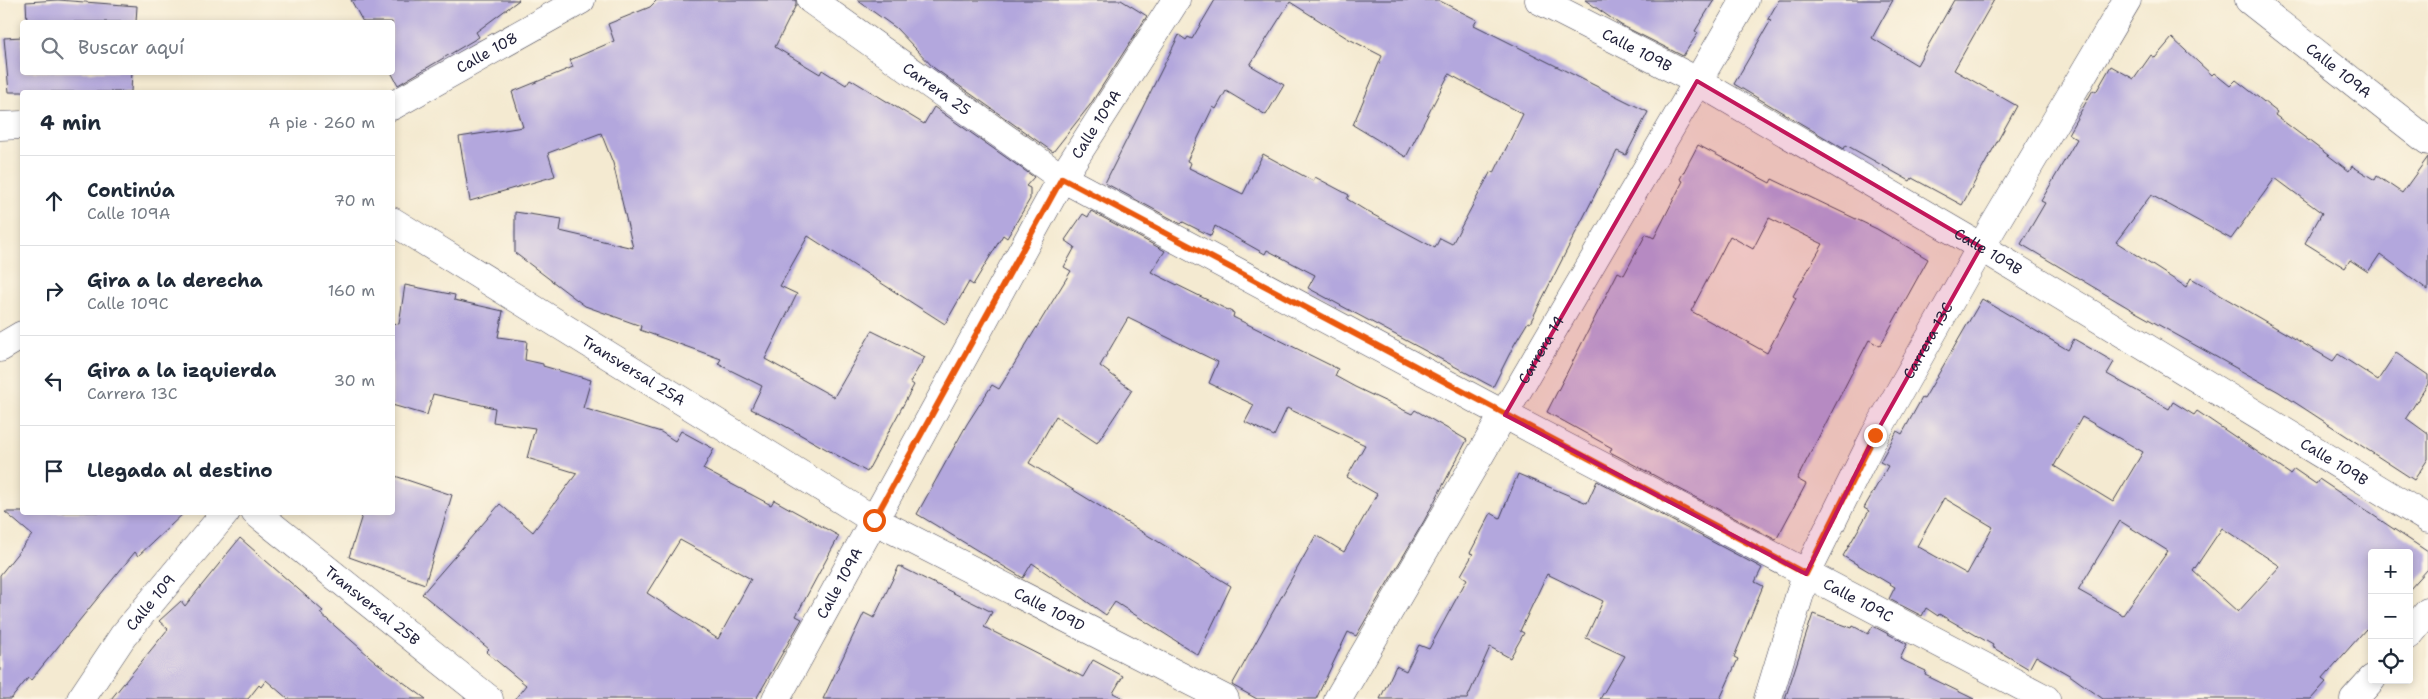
<!DOCTYPE html>
<html lang="es">
<head>
<meta charset="utf-8">
<style>
  body { margin:0; font-family:"Shantell Sans",sans-serif; background:#f2f2f3; color:#1f2937 }
  .controls { position:absolute; right:15px; bottom:15px; display:grid; overflow:hidden; border-radius:5px; box-shadow:0 2px 8px #0003 }
  .controls button { width:45px; height:45px; display:grid; place-items:center; padding:0; border:0; border-bottom:1px solid #e0e1e3; background:#fff; color:#1f2937; font:25px sans-serif }
  .stop { position:absolute; width:15px; height:15px; margin:-11px; border:4px solid #ea580c; border-radius:50%; background:#fff }
  .stop.end { background:#ea580c; border-color:#fff; box-shadow:0 1px 5px #0008 }
  .list { margin:0; padding:0; list-style:none }
  h2 { display:flex; justify-content:space-between; align-items:center; height:65px; margin:0; padding:0 20px; font-size:21px }
  h2 small { font-size:16px; font-weight:400; color:#747a83 }
  .list li { display:grid; grid-template-columns:32px 1fr auto; gap:15px; align-items:center; box-sizing:border-box; height:90px; padding:0 20px; border-top:1px solid #e0e1e3 }
  .list b { display:block; font-size:19px; white-space:nowrap }
  .list p { margin:0; font-size:16px; white-space:nowrap; color:#747a83 }
  .list em { font-size:16px; font-style:normal; color:#747a83 }
  .icon { flex:none; width:28px; height:28px; fill:none; stroke:currentColor; stroke-width:2; stroke-linecap:round; stroke-linejoin:round }
  .map { position:relative; flex:none; width:2428px; height:699px; overflow:hidden }
  .search { position:absolute; background:#fff; box-shadow:0 2px 8px #0003; left:20px; top:20px; width:375px; height:55px; display:flex; align-items:center; gap:12px; box-sizing:border-box; padding:0 18px; border-radius:5px; color:#747a83; font-size:19px }
  .panel { position:absolute; background:#fff; box-shadow:0 2px 8px #0003; left:20px; top:90px; width:375px; height:425px; border-radius:5px }
  .map>svg:first-child { display:block }
  .building { fill:#b3a7dd; fill-rule:evenodd }
  .lines { fill:none; stroke-linecap:round; stroke-linejoin:round }
  .street-casing { stroke:#424052; stroke-width:29 }
  .secondary-casing { stroke:#424052; stroke-width:29 }
  .street { stroke:#fff; stroke-width:28 }
  .secondary { stroke:#fff; stroke-width:28 }
  .route { stroke:#ea580c; stroke-width:6 }
  .marked { fill:#c2185b; fill-opacity:0.2; stroke:#c2185b; stroke-width:4; stroke-linejoin:round }
  .labels { text-anchor:middle; dominant-baseline:central; stroke-width:5; stroke-linejoin:round; paint-order:stroke }
  .street-label { font-size:15px; fill:#22223b; stroke:#fcf5e5 }
</style>
</head>
<body>
<div class="map">
<svg width="2428" height="699" viewBox="0 0 2428 699">
  <rect width="100%" height="100%" fill="#fcf5e5"/>
  <filter id="ink" filterUnits="userSpaceOnUse"><feTurbulence type="fractalNoise" baseFrequency=".02" numOctaves="2"/><feDisplacementMap in="SourceGraphic" scale="10" xChannelSelector="R" yChannelSelector="G"/><feConvolveMatrix kernelMatrix="1 2 1 2 8 2 1 2 1" color-interpolation-filters="sRGB"/></filter>
  <filter id="wash" filterUnits="userSpaceOnUse"><feTurbulence type="fractalNoise" baseFrequency=".0096" numOctaves="4" result="noise"/><feDisplacementMap in="SourceGraphic" scale="20" xChannelSelector="R" yChannelSelector="G"/><feGaussianBlur stdDeviation="1.12" result="paint"/><feColorMatrix in="noise" values="0 0 0 0 0 0 0 0 0 0 0 0 0 0 0 0 0 1.4 0 .05"/><feComposite in="paint" operator="in"/></filter>
  <g filter="url(#wash)">
    <rect width="100%" height="100%" fill="#f4ead1"/>
    <g id="blocks">
      <g class="building">
        <polygon points="58,0 137,6 136,22 27,22 26,2"/>
        <polygon points="351,0 519,0 476,32 479,37 398,85 391,72 392,22 363,22"/>
        <polygon points="657,0 796,0 796,5 775,47 820,74 822,70 846,85 850,79 924,124 934,107 1034,177 1026,186 1030,188 1030,199 1007,238 1003,235 973,285 969,282 945,324 808,236 780,286 797,294 765,359 834,397 872,331 925,357 910,382 914,385 867,472 776,421 751,409 762,386 718,364 721,359 640,330 641,326 585,306 515,253 515,212 562,219 560,231 633,248 613,163 601,133 548,153 555,176 470,201 459,137 523,127 512,92 573,67 570,60 614,41 608,24 650,7"/>
        <polygon points="857,0 1121,0 1147,16 1090,105 1053,152 934,68 896,28"/>
        <path d="M1215 0H1438L1477 20 1474 25 1648 112 1626 155 1617 151 1530 323 1528 322 1514 345 1493 387 1308 288 1315 275 1267 250 1265 254 1215 226 1211 236 1183 222 1181 224 1105 183 1179 35 1186 40 1188 37 1192 39ZM1290 2 1347 38 1382 56 1353 125 1406 157 1449 74 1523 114 1494 173 1491 171 1452 244 1440 238 1435 248 1368 212 1347 199 1349 195 1315 177 1313 181 1263 154 1243 194 1189 168 1191 163 1187 161 1213 107 1216 109 1226 91 1266 115 1284 85 1250 65Z"/>
        <polygon points="1585,0 1714,0 1695,31 1698,33 1683,56 1621,25"/>
        <polygon points="1779,0 1893,0 1872,38 1917,65 1954,0 1994,0 1954,70 2017,106 1962,205 1912,178 1910,181 1846,145 1844,149 1734,84 1771,20 1768,19"/>
        <polygon points="22,37 22,72 132,72 131,92 9,92 4,38"/>
        <polygon points="2172,38 2212,75 2214,73 2230,86 2236,80 2277,112 2275,115 2349,171 2352,166 2375,180 2377,176 2402,193 2428,157 2428,290 2380,254 2368,272 2350,260 2345,268 2305,243 2322,213 2275,178 2231,239 2151,195 2116,242 2186,287 2191,278 2333,361 2338,354 2378,380 2396,353 2428,375 2428,384 2406,418 2428,434 2428,459 2414,480 2279,392 2132,310 2021,244 2045,203 2041,201 2077,139 2068,134 2093,90 2096,92 2111,66 2134,79 2151,55 2155,58"/>
        <path d="M1698 145 1770 183 1772 179 1877 229 1928 259 1880 346 1869 340 1797 479 1806 484 1776 540 1610 452 1612 448 1547 412 1618 272 1624 275 1646 234 1654 238 1683 181 1680 179ZM1769 218 1823 244 1793 296 1796 298 1767 353 1691 311 1730 236 1753 249Z"/>
        <polygon points="1091,211 1165,251 1151,272 1234,313 1233,317 1338,369 1335,376 1355,387 1412,414 1415,410 1467,440 1424,521 1356,636 1348,632 1316,699 1257,699 1232,685 1316,535 1344,552 1377,494 1347,477 1365,445 1287,408 1274,436 1245,422 1254,405 1209,383 1218,362 1128,318 1100,366 1132,390 1097,443 1056,416 1029,463 1231,586 1198,655 1115,602 1106,615 1032,563 1023,578 917,514 967,424 992,385 999,389 1071,271 1064,267 1075,247 1065,240 1083,214 1088,217"/>
        <path d="M405 285 455 295 454 300 503 311 498 337 527 341 525 360 543 364V366L591 380 583 408 661 432 675 441 681 431 714 449 703 469 771 505 774 500 839 536 796 616 802 619 756 699H515L526 685 486 652 489 649 422 594 500 504 533 532 577 473 527 458 535 428 493 422 495 408 433 394 427 415 392 405V323L399 324ZM680 540 751 579 718 639 647 593Z"/>
        <path d="M1982 299 2068 350 2074 339 2114 362 2107 374 2169 409 2173 402 2194 415 2197 411 2290 474 2294 469 2316 484 2319 479 2428 552V569L2409 590V553H2372V633L2366 629 2322 679 2326 682 2311 699H2103L2071 676 2036 656 2029 669 1992 647 1993 645 1939 614 1938 616 1926 608 1922 616 1889 599 1895 587 1843 556 1869 511 1864 508 1888 466 1880 462 1897 431 1902 434 1922 398 1924 399ZM2082 417 2143 452 2113 502 2054 466ZM1944 498 1993 527 1967 574 1917 546ZM2120 521 2168 551 2123 615 2078 590ZM2222 528 2280 566 2238 612 2193 571Z"/>
        <polygon points="1518,474 1587,503 1597,481 1762,568 1755,582 1763,586 1734,657 1738,659 1720,699 1600,699 1625,656 1586,638 1603,601 1547,574 1520,631 1524,633 1510,658 1490,647 1467,699 1380,699 1396,666 1406,671 1419,645 1429,649 1467,579 1461,575 1473,554 1470,553 1491,513 1500,518"/>
        <polygon points="392,475 452,495 425,584 349,557 363,512 392,512"/>
        <polygon points="5,512 185,512 138,556 135,552 31,680 28,678 11,699 0,699 0,575 32,535"/>
        <polygon points="240,538 323,611 320,613 376,662 426,699 288,699 266,680 261,687 259,685 248,699 111,699 168,629 159,621 181,601 185,606"/>
        <polygon points="899,566 992,612 984,627 1083,677 1093,660 1123,676 1113,693 1125,699 823,699 864,613 874,618"/>
        <polygon points="1813,614 1852,628 1853,626 1868,634 1873,626 1907,644 1900,659 1926,671 1925,675 1974,699 1785,699"/>
      </g>
    </g>
  </g>
  <g filter="url(#ink)">
    <use href="#blocks" fill-opacity="0" stroke="#424052" stroke-width="1"/>
    <g class="lines">
      <g class="street-casing">
        <g id="street">
          <path id="s1" d="M811 0 1062 178 1505 415 2046 699"/>
          <path id="s2" d="M1539 0 1697 81 1981 247 2428 519"/>
          <path id="s3" d="M2249 0 2428 141"/>
          <path id="s4" d="M392 106 581 0"/>
          <polyline points="0,126 22,125"/>
          <path id="s5" d="M392 221 874 520 1225 699"/>
          <polyline points="0,348 22,335"/>
          <path id="s6" d="M255 512 489 699"/>
          <polyline points="2409,635 2428,612"/>
          <path id="s7" d="M81 699 123 636 226 512"/>
          <path id="s8" d="M776 699 1062 178 1176 0"/>
          <path id="s9" d="M1768 699 1806 574 1875 435 1981 247 2127 0"/>
          <polyline points="2354,699 2372,679"/>
        </g>
      </g>
      <g class="secondary-casing">
        <g id="secondary">
          <path id="s10" d="M1338 699 1745 0"/>
        </g>
      </g>
      <use href="#street" class="street"/>
      <use href="#secondary" class="secondary"/>
    </g>
  </g>
  <g class="lines" filter="url(#ink)">
    <polyline class="route" points="874,520 1062,178 1806,574 1875,435"/>
  </g>
  <path class="marked" d="M1697 81 1981 247 1875 435 1806 574 1505 415Z"/>
  <g class="labels">
    <g class="street-label">
      <text stroke="none"><textPath href="#s2" startOffset="110">Calle 109B</textPath></text>
      <text stroke="none"><textPath href="#s4" startOffset="109">Calle 108</textPath></text>
      <text stroke="none"><textPath href="#s3" startOffset="114">Calle 109A</textPath></text>
      <text stroke="none"><textPath href="#s1" startOffset="154">Carrera 25</textPath></text>
      <text stroke="none"><textPath href="#s8" startOffset="658">Calle 109A</textPath></text>
      <text stroke="none"><textPath href="#s2" startOffset="515">Calle 109B</textPath></text>
      <text stroke="none"><textPath href="#s9" startOffset="394">Carrera 13C</textPath></text>
      <text stroke="none"><textPath href="#s10" startOffset="404">Carrera 14</textPath></text>
      <text stroke="none"><textPath href="#s5" startOffset="284">Transversal 25A</textPath></text>
      <text stroke="none"><textPath href="#s2" startOffset="920">Calle 109B</textPath></text>
      <text stroke="none"><textPath href="#s8" startOffset="132">Calle 109A</textPath></text>
      <text stroke="none"><textPath href="#s1" startOffset="1209">Calle 109C</textPath></text>
      <text stroke="none"><textPath href="#s7" startOffset="119">Calle 109</textPath></text>
      <text stroke="none"><textPath href="#s6" startOffset="150">Transversal 25B</textPath></text>
      <text stroke="none"><textPath href="#s5" startOffset="764">Calle 109D</textPath></text>
    </g>
  </g>
</svg>
<div class="controls">
<button>+</button>
<button>−</button>
<button><svg class="icon" aria-label="locate" viewBox="0 0 24 24"><circle cx="12" cy="12" r="6"/><path d="M12 2v4M12 18v4M2 12h4M18 12h4"/></svg></button>
</div>
<div class="stop" style="left:874px;top:520px"></div>
<div class="stop end" style="left:1875px;top:435px"></div>
<div class="search"><svg class="icon" aria-label="search" viewBox="0 0 24 24"><circle cx="10" cy="10" r="6"/><path d="M15 15l6 6"/></svg>Buscar aquí</div>
<section class="panel">
<h2>4 min<small>A pie · 260 m</small></h2>
<ul class="list">
<li><svg class="icon" aria-label="ahead" viewBox="0 0 24 24"><path d="M12 20V5M6 11l6-6 6 6"/></svg><div><b>Continúa</b><p>Calle 109A</p></div><em>70 m</em></li>
<li><svg class="icon" aria-label="right" viewBox="0 0 24 24"><path d="M7 20v-9h11M14 6l5 5-5 5"/></svg><div><b>Gira a la derecha</b><p>Calle 109C</p></div><em>160 m</em></li>
<li><svg class="icon" aria-label="left" viewBox="0 0 24 24"><path d="M17 20v-9H6M10 6l-5 5 5 5"/></svg><div><b>Gira a la izquierda</b><p>Carrera 13C</p></div><em>30 m</em></li>
<li><svg class="icon" aria-label="arrive" viewBox="0 0 24 24"><path d="M6 21V4h12l-3 4 3 4H6"/></svg><div><b>Llegada al destino</b></div></li>
</ul>
</section>
</div>
</body>
</html>
